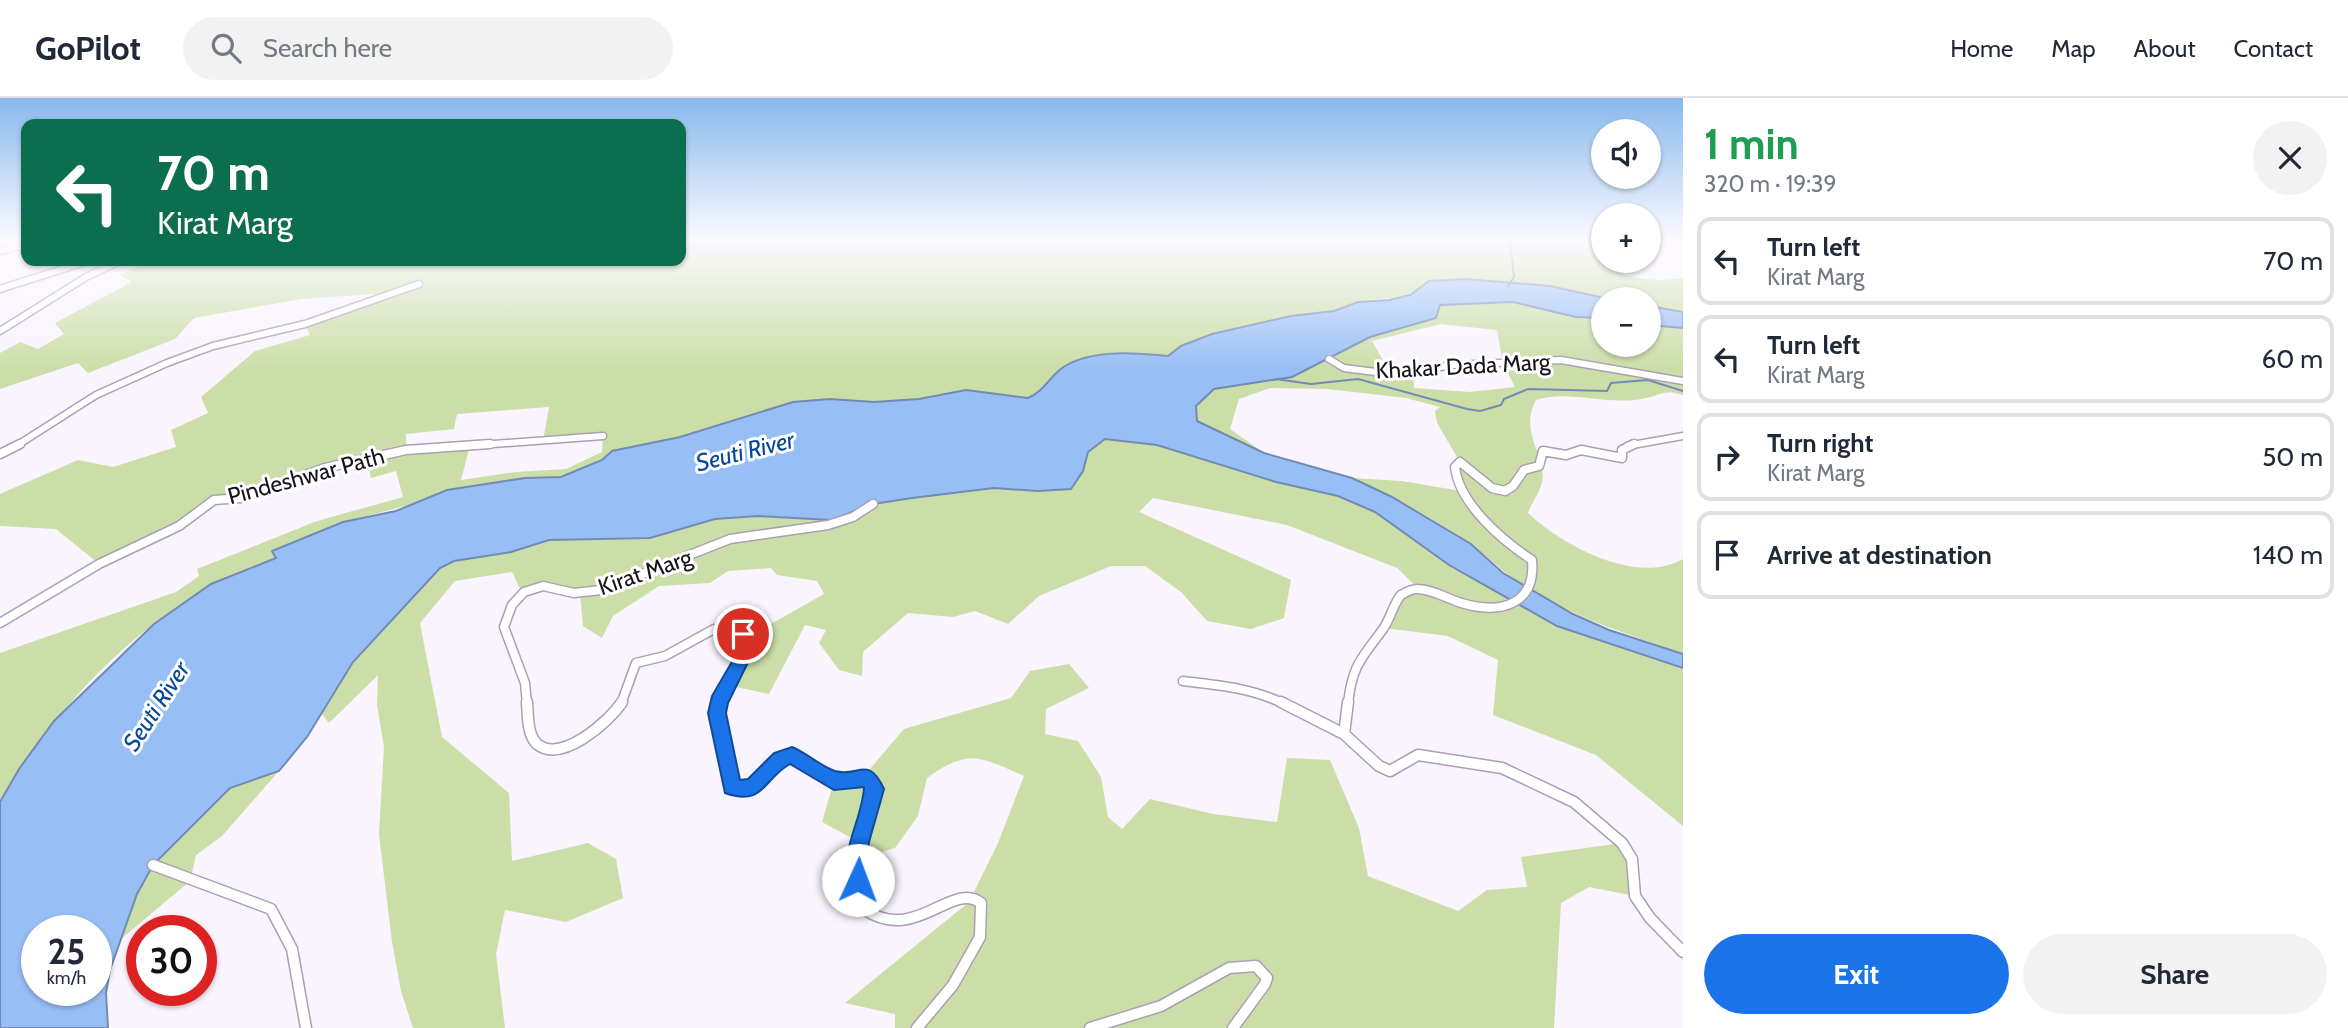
<!DOCTYPE html>
<html lang="en">
<head>
<meta charset="utf-8">
<style>
  :root { --surface:#fff; --page:#f2f2f3; --text:#1f2937; --muted:#747a83; --line:#e0e1e3; --accent:#1a73e8 }
  body { margin:0; font-family:Cabin,sans-serif; background:var(--page); color:var(--text); height:100vh; display:flex; flex-direction:column; font-size:26px; white-space:nowrap }
  * { box-sizing:border-box; margin:0 }
  p { font-size:23px; color:var(--muted) }
  .icon { flex:none; width:38px; height:38px; fill:none; stroke:currentColor; stroke-width:2; stroke-linecap:round; stroke-linejoin:round }
  .map { position:relative; flex:1; overflow:hidden }
  .sheet { display:flex; flex-direction:column; background:var(--surface); width:665px }
  .sheet>* { flex:none }
  .hud { position:absolute; left:21px; top:21px; width:665px; height:147px; border-radius:14px; box-shadow:0 2px 5px #0004; background:#0b6e4f; color:#fff; overflow:hidden }
  .tools { position:absolute; left:1591px; top:21px; display:grid; gap:14px }
  .tools a { display:grid; place-items:center; width:70px; height:70px; border-radius:50%; background:var(--surface); box-shadow:0 2px 5px #0004; font-size:35px }
  .speed { position:absolute; left:21px; top:817px; display:flex; gap:14px; font-size:35px; font-weight:700; text-align:center }
  .speed>* { display:grid; place-content:center; width:91px; height:91px; border-radius:50%; background:var(--surface); box-shadow:0 2px 5px #0004; line-height:1 }
  .speed small { font-size:18px; font-weight:400 }
  .speed .limit { border:10px solid #d22; background:#fff; color:#111 }
  .pin { position:absolute; display:grid; place-items:center; width:60px; height:60px; color:#fff; margin:-30px; border:4px solid #fff; border-radius:50%; box-shadow:0 2px 7px #0007 }
  .me { position:absolute; width:77px; margin:-38px; rotate:2deg; stroke-linejoin:round; filter:drop-shadow(0 0 5px #0008) }
  .turn { display:flex; align-items:center; gap:24px; height:147px; padding:0 21px; font-size:32px }
  .turn .icon { width:91px; height:91px; stroke-width:2.5 }
  .turn b { display:block; font-size:49px; line-height:60px }
  .round { display:grid; place-items:center; flex:none; width:74px; height:74px; border-radius:37px; background:var(--page) }
  .overview { display:flex; align-items:center; justify-content:space-between; height:119px; padding:0 21px }
  h1 { font-size:42px; font-weight:700; line-height:52px; color:#1e9e55 }
  .action { display:flex; gap:14px; margin-top:auto; padding:14px 21px }
  .action a { flex:1; height:80px; border-radius:42px; background:var(--accent); color:#fff; font-size:28px; font-weight:700; line-height:80px; text-align:center }
  .action a+a { background:var(--page); color:var(--text) }
  ul { padding:0; list-style:none }
  li { display:flex; align-items:center; gap:21px; height:88px; margin:0 14px 10px; padding:0 7px; border:4px solid var(--line); border-radius:14px }
  li div { flex:1 }
  li b { display:block; font-size:26px }
  li em { font-style:normal }
  header { display:flex; align-items:center; gap:42px; box-sizing:border-box; height:98px; padding:0 35px; background:var(--surface); border-bottom:2px solid var(--line) }
  header strong { font-size:33px }
  nav { display:flex; gap:38px; margin-inline-start:auto; font-size:24px }
  .search { width:490px; height:63px; background:var(--page); display:flex; align-items:center; gap:18px; box-sizing:border-box; padding:0 24px; border-radius:38px; color:var(--muted); font-size:26px }
  main { display:flex; flex:1; min-height:0 }
  .map>svg:first-child { display:block }
</style>
</head>
<body>
<header>
<strong>GoPilot</strong>
<div class="search"><svg class="icon" aria-label="search" viewBox="0 0 24 24"><circle cx="10" cy="10" r="6"/><path d="M15 15l6 6"/></svg>Search here</div>
<nav><a>Home</a><a>Map</a><a>About</a><a>Contact</a></nav>
</header>
<main>
<div class="map">
<svg width="1683" height="930" viewBox="0 0 1683 930">
  <rect width="100%" height="100%" fill="#f9f4fe"/>
  <path fill="#cbdea7" fill-rule="evenodd" d="M681,142H1582C1603,178 1645,186 1683,180V214L1649,208L1648,201H1609L1550,188L1429,183C1401,205 1390,198 1359,203C1350,205 1342,211 1333,213C1279,225 1214,224 1168,258C1136,255 1094,251 1065,268C1050,277 1045,293 1028,300L966,292L919,301L874,304L830,301L775,309L752,319L680,339L612,353L602,362L561,379L525,380L491,386L343,424L272,453L276,460C157,500 62,598 0,704V555L176,494L199,478L197,471L317,423L403,399L396,373L371,380L367,361L242,400L224,401L99,466L56,431L0,428V396L78,362L113,369L176,349L171,332L208,315L201,299L255,253L310,237L305,226L379,201L373,196L301,201L194,220L175,241L88,275L78,265L0,291V255L20,244L38,251L64,236L55,225L132,184L120,177L149,163L160,167L173,163H681ZM549,309L543,343L603,339L602,354L566,371L516,374L461,382L470,347L406,351V336L454,331L457,316Z
    M1460,204H1513L1576,219L1603,220V247H1648L1649,227L1683,230V297C1663,291 1665,296 1646,300C1610,309 1571,291 1536,302C1518,335 1548,359 1542,384C1540,394 1531,406 1528,415C1562,447 1636,488 1683,461V556C1630,537 1580,521 1531,493C1507,479 1490,459 1468,444C1431,419 1392,399 1352,380L1402,383L1467,394L1456,379L1460,364L1437,325L1435,313L1440,309L1406,300L1327,291L1270,290L1239,301L1230,331L1264,355L1197,323L1196,308L1214,291L1292,279L1370,239L1436,220L1440,207ZM1441,226L1497,232L1503,266L1515,289L1470,294L1414,290L1413,275L1391,276L1372,243Z
    M1105,341L1157,347L1276,384L1338,398L1375,414L1449,467L1557,528L1683,570V728L1596,657L1493,617L1498,562L1448,538L1384,530L1399,498L1418,490L1397,470L1287,427L1153,400L1139,414L1291,482L1284,520L1251,531L1207,523L1181,494L1145,468H1111L1039,498L1008,526L975,513L953,519L908,515L863,554L862,578L839,572L819,545L826,532L805,527L769,596L727,587L748,539L824,496L817,483L777,477L771,470L728,473L710,485L659,488L613,518L602,540L583,528L580,495L541,488L522,495L512,474L455,483L420,525L442,639L509,695L512,763L588,745L616,761L623,800L566,824L505,812L496,856L505,930H413L401,893L392,844L379,736L384,649L377,607L378,577L329,625L321,615L353,564L440,470L454,463L511,454L549,442L650,440L715,421L758,418L830,422L873,406L912,400L994,390L1038,393L1071,391L1083,373L1088,354Z
    M1069,566L1089,590L1046,611L1045,636L1078,643L1101,679L1108,719L1122,731L1150,701L1213,716L1277,724L1287,660L1330,662L1359,730L1368,778L1458,813L1487,792L1527,789L1521,759L1622,745L1632,761L1635,798L1589,789L1561,805L1554,930H895V916L845,905L969,804L998,745L1024,678C981,659 968,650 927,680L918,718L895,750L857,761L859,744L822,724L834,683L864,678L904,631L1011,600L1030,573Z
    M279,673L222,738L196,757L190,783L120,842L137,796L153,767L191,727L230,690Z"/>
  <path fill="#97bef5" stroke="#718bb4" stroke-width="2" fill-rule="evenodd" d="M1466,181L1550,188L1609,201H1603V220L1576,219L1513,204L1440,207L1436,220L1370,239L1292,279L1214,291L1196,308L1197,323L1264,355L1352,380L1392,399L1471,446L1503,475L1573,516L1609,532L1683,556V570L1557,528L1449,467L1375,414L1338,398L1276,384L1157,347L1105,341L1088,354L1083,373L1071,391L1038,393L994,390L912,400L873,406L831,422L758,418L715,421L650,440L549,442L511,454L454,463L440,470L353,564L307,639L279,673L230,690L153,767L137,796L110,872L106,895L108,930H0V704L19,671L54,623L154,526L211,486L276,460L272,453L343,424L396,413L447,392L525,380L561,379L602,362L612,353L680,339L793,304L830,301L874,304L919,301L966,292L1028,300C1045,293 1050,277 1065,268C1094,251 1136,255 1168,258L1181,248L1212,236L1291,218L1334,213L1358,204L1389,202L1410,197L1429,183ZM37,833H96V892H37Z
    M1649,208L1683,214V230L1649,227Z"/>
  <g fill="none" stroke-linecap="round" stroke-linejoin="round">
    <path stroke="#718bb4" stroke-width="2" d="M1508,188L1514,179L1510,142
      M1276,281L1311,286L1358,281L1467,311L1480,313L1501,307L1504,301L1528,291L1607,293L1611,285L1648,282L1683,293"/>
    <g stroke="#ab9fb5" stroke-width="9">
      <path id="street-far2" d="M1358,142H1410
        M0,153L26,147
        M0,191L88,163
        M0,233L86,179L120,163
        M1329,261L1344,270L1391,276L1454,267L1561,262L1683,283
        M16,348L96,297L167,265L213,248L305,226L419,186
        M466,348L603,338
        M1627,348L1683,338"/>
    </g>
    <g stroke="#ab9fb5" stroke-width="11">
      <path id="street-far1" d="M0,356L20,346
        M0,525L99,466L179,428L214,402L242,400L325,370L406,352L490,346
        M1183,583C1217,587 1253,590 1284,606
        M527,606L525,585L504,529L512,507L524,494L543,488L574,495L601,492L730,441L828,427L853,419L873,406
        M621,606L636,565L665,558L714,531L748,539L745,555L720,606
        M1348,606C1352,567 1362,560 1383,531C1391,520 1393,506 1401,497C1406,494 1411,491 1417,491C1433,491 1449,502 1465,506C1502,516 1536,506 1532,462C1503,443 1459,406 1455,369L1460,364L1492,390L1505,393L1513,388L1524,372L1539,368L1543,353L1566,357L1581,352L1622,360V352L1634,346"/>
    </g>
    <g stroke="#ab9fb5" stroke-width="13">
      <path id="street" d="M527,604C528,616 527,637 537,646C561,666 609,624 622,604
        M720,604L717,615L732,688L744,692L779,663L795,659L834,683C850,681 865,675 875,691L857,761L864,811C915,847 952,782 981,805L980,839L953,887L917,930
        M1281,604L1344,636L1379,668L1390,673L1418,657L1502,670L1574,704L1622,745L1632,761L1635,798L1650,820L1683,854
        M1344,636L1348,604
        M153,767L271,811L292,851L306,930
        M1090,930L1161,908L1229,870L1256,868L1267,880L1265,886L1233,930"/>
    </g>
    <use href="#street-far2" stroke="#fff" stroke-width="6"/>
    <use href="#street-far1" stroke="#fff" stroke-width="8"/>
    <use href="#street" stroke="#fff" stroke-width="10"/>
  </g>
  <linearGradient id="sky" x2="0" y2="1"><stop stop-color="#87b8ed"/><stop offset="0.52" stop-color="#fcfaff"/><stop offset="1" stop-color="#fcfaff" stop-opacity="0"/></linearGradient>
  <rect width="1683" height="272" fill="url(#sky)"/>
  <path fill="#1a73e8" stroke="#114b97" stroke-width="2" d="M743,529L749,531L758,544L728,605L726,615L740,682L748,681L774,655L792,649C807,655 820,668 835,673C858,680 868,656 884,691L869,744L865,789L858,792L850,789C837,756 863,721 864,689L834,692L790,666C763,681 764,709 725,695L708,615L712,598L740,550L741,545L735,536Z"/>
  <g text-anchor="middle" dominant-baseline="central" stroke-width="6" stroke-linejoin="round" paint-order="stroke">
    <g font-size="23" fill="#17131b" stroke="#fff">
      <text transform="translate(1463 268) rotate(-3)">Khakar Dada Marg</text>
      <text transform="translate(306 378) rotate(-15)">Pindeshwar Path</text>
      <text transform="translate(645 474) rotate(-19)">Kirat Marg</text>
    </g>
    <g font-size="24" font-style="italic" fill="#064897" stroke="#fff">
      <text transform="translate(745 353) rotate(-14)">Seuti River</text>
      <text transform="translate(156 608) rotate(-57)">Seuti River</text>
    </g>
  </g>
</svg>
<div class="tools">
<a><svg class="icon" aria-label="sound" viewBox="0 0 24 24"><path d="M4 9h4l5-4v14l-5-4H4zM17 9q2 3 0 6"/></svg></a>
<a>+</a>
<a>−</a>
</div>
<div class="speed"><div>25<small>km/h</small></div><div class="limit">30</div></div>
<div class="pin" style="left:743px;top:536px;background:#d93025"><svg class="icon" aria-label="arrive" viewBox="0 0 24 24"><path d="M6 21V4h12l-3 4 3 4H6"/></svg></div>
<svg class="me" style="left:858px;top:782px" viewBox="-20 -20 40 40"><circle r="19" fill="#fff"/><path d="M0-13L10 11 0 6-10 11z" fill="#1a73e8"/></svg>
<div class="hud">
<div class="turn"><svg class="icon" aria-label="left" viewBox="0 0 24 24"><path d="M17 20v-9H6M10 6l-5 5 5 5"/></svg><div><b>70 m</b>Kirat Marg</div></div>
</div>
</div>
<section class="sheet">
<div class="overview"><div><h1>1 min</h1><p>320 m · 19:39</p></div><a class="round"><svg class="icon" aria-label="close" viewBox="0 0 24 24"><path d="M6 6l12 12M18 6L6 18"/></svg></a></div>
<ul>
<li><svg class="icon" aria-label="left" viewBox="0 0 24 24"><path d="M17 20v-9H6M10 6l-5 5 5 5"/></svg><div><b>Turn left</b><p>Kirat Marg</p></div><em>70 m</em></li>
<li><svg class="icon" aria-label="left" viewBox="0 0 24 24"><path d="M17 20v-9H6M10 6l-5 5 5 5"/></svg><div><b>Turn left</b><p>Kirat Marg</p></div><em>60 m</em></li>
<li><svg class="icon" aria-label="right" viewBox="0 0 24 24"><path d="M7 20v-9h11M14 6l5 5-5 5"/></svg><div><b>Turn right</b><p>Kirat Marg</p></div><em>50 m</em></li>
<li><svg class="icon" aria-label="arrive" viewBox="0 0 24 24"><path d="M6 21V4h12l-3 4 3 4H6"/></svg><div><b>Arrive at destination</b></div><em>140 m</em></li>
</ul>
<div class="action"><a>Exit</a><a>Share</a></div>
</section>
</main>
</body>
</html>
